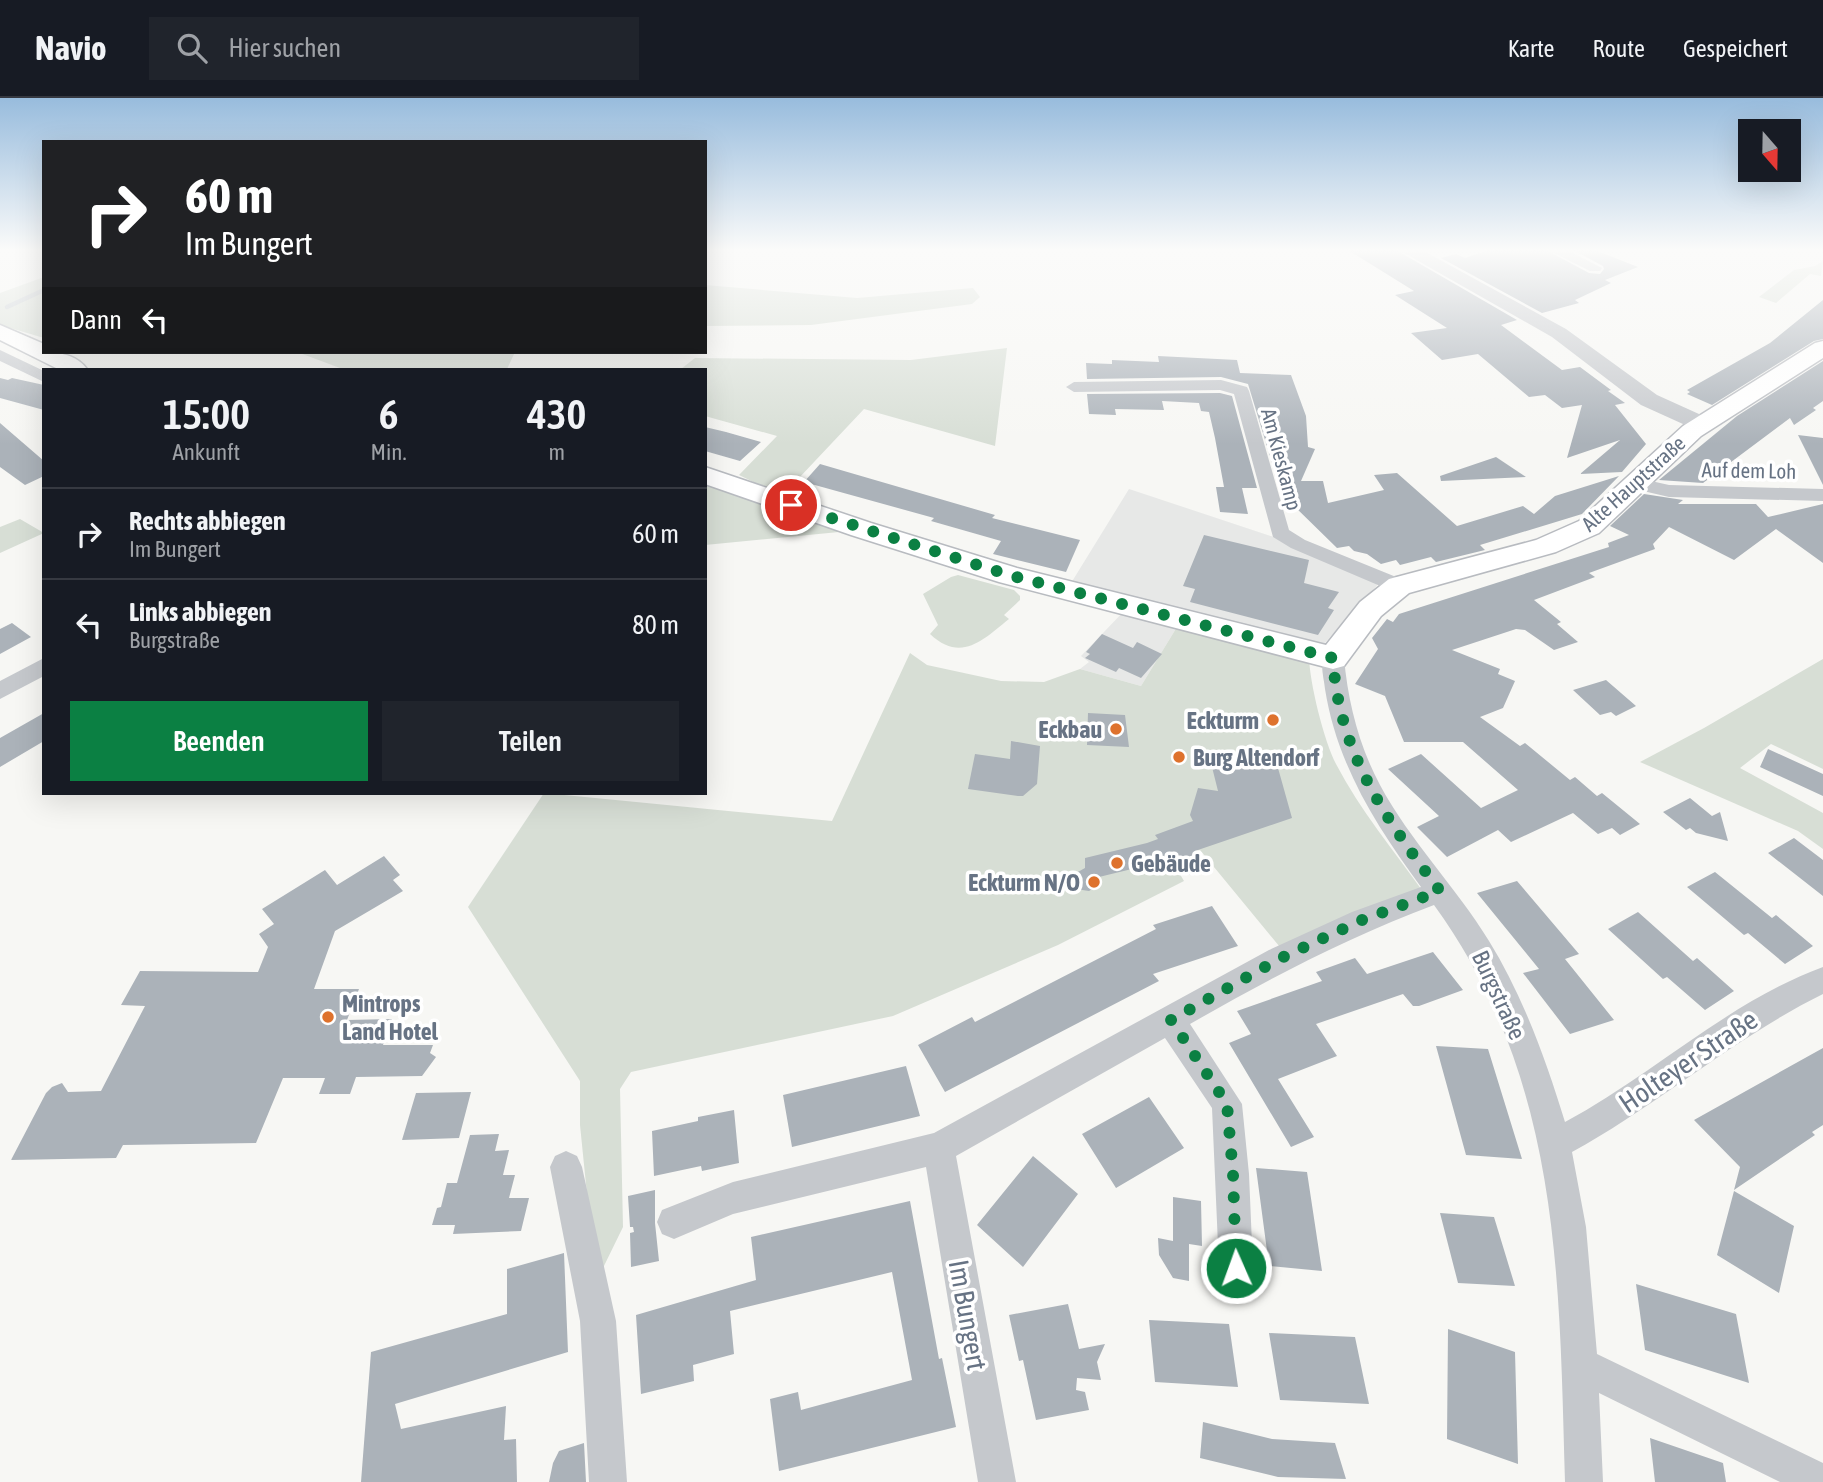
<!DOCTYPE html>
<html lang="de">
<head>
<meta charset="utf-8">
<style>
  :root { --surface:#171b24; --page:#20242c; --text:#f1f3f6; --muted:#9ea1a6; --line:#363941; --accent:#0b8043 }
  body { margin:0; font-family:"Asap Condensed",sans-serif; background:var(--page); color:var(--text); height:100vh; display:flex; flex-direction:column; font-size:26px; white-space:nowrap }
  * { box-sizing:border-box; margin:0 }
  p { font-size:23px; color:var(--muted) }
  .icon { flex:none; width:38px; height:38px; fill:none; stroke:currentColor; stroke-width:2; stroke-linecap:round; stroke-linejoin:round }
  .map { position:relative; flex:1; overflow:hidden }
  .sheet { position:absolute; left:42px; top:270px; width:665px; height:427px; display:flex; flex-direction:column; background:var(--surface); border-radius:0px; box-shadow:0 7px 28px #0002 }
  .sheet>* { flex:none }
  .banner { position:absolute; left:42px; top:42px; width:665px; height:214px; border-radius:0px; box-shadow:0 7px 28px #0002; background:#202124; color:#fff; overflow:hidden }
  .needle { width:46px; rotate:160deg }
  .buttons { position:absolute; left:1738px; top:21px; display:grid; gap:14px }
  .buttons a { display:grid; place-items:center; width:63px; height:63px; border-radius:0px; background:var(--surface); box-shadow:0 7px 28px #0002; font-size:35px }
  .pin { position:absolute; display:grid; place-items:center; width:60px; height:60px; color:#fff; margin:-30px; border:4px solid #fff; border-radius:50%; box-shadow:0 2px 7px #0007 }
  .me { position:absolute; width:77px; margin:-38px; rotate:358deg; stroke-linejoin:round; filter:drop-shadow(0 0 5px #0008) }
  .turn { display:flex; align-items:center; gap:24px; height:147px; padding:0 28px; font-size:32px }
  .turn .icon { width:91px; height:91px; stroke-width:2.5 }
  .turn b { display:block; font-size:49px; line-height:60px }
  .then { display:flex; align-items:center; height:66px; padding:0 28px; background:#0003; gap:14px; font-size:26px }
  .eta { display:flex; justify-content:space-evenly; align-items:center; height:119px; text-align:center }
  .eta b { font-size:42px; font-weight:600; line-height:49px }
  .action { display:flex; gap:14px; margin-top:auto; padding:14px 28px }
  .action a { flex:1; height:80px; border-radius:0px; background:var(--accent); color:#fff; font-size:28px; font-weight:600; line-height:80px; text-align:center }
  .action a+a { background:var(--page); color:var(--text) }
  ul { padding:0; list-style:none }
  li { display:flex; align-items:center; gap:21px; height:91px; padding:0 28px; border-top:2px solid var(--line) }
  li div { flex:1 }
  li b { display:block; font-size:26px }
  li em { font-style:normal }
  header { display:flex; align-items:center; gap:42px; box-sizing:border-box; height:98px; padding:0 35px; background:var(--surface); border-bottom:2px solid var(--line) }
  header strong { font-size:33px }
  nav { display:flex; gap:38px; margin-inline-start:auto; font-size:24px }
  .search { width:490px; height:63px; background:var(--page); display:flex; align-items:center; gap:18px; box-sizing:border-box; padding:0 24px; border-radius:0px; color:var(--muted); font-size:26px }
  .map>svg:first-child { display:block }
</style>
</head>
<body>
<header>
<strong>Navio</strong>
<div class="search"><svg class="icon" aria-label="search" viewBox="0 0 24 24"><circle cx="10" cy="10" r="6"/><path d="M15 15l6 6"/></svg>Hier suchen</div>
<nav><a>Karte</a><a>Route</a><a>Gespeichert</a></nav>
</header>
<div class="map">
<svg width="1823" height="1384" viewBox="0 0 1823 1384">
  <rect width="100%" height="100%" fill="#f7f7f4"/>
  <path fill="#e7e8e7" d="M1129,391L1298,447L1380,484L1323,547L1068,490Z
    M1126,511L1180,524L1141,588L1080,571L1089,564L1081,558Z"/>
  <path fill="#d7ded5" d="M1823,163L1821,178L1810,176L1776,205L1759,199L1794,172L1815,168Z
    M44,179V240L0,227V195Z
    M705,187L857,200L973,190L980,199L972,206L811,227L705,228Z
    M1007,250L995,348L864,311L782,398L739,377L777,338L705,318V271H681L695,260L911,262Z
    M297,254H515L507,271L340,270Z
    M705,385L836,430L839,434L705,447Z
    M20,421L44,435L0,455V429Z
    M958,477L1014,492L1020,498V502L1004,517L1009,521C983,542 961,565 930,536L938,527L923,496L951,479Z
    M1180,524L1309,557C1309,583 1324,643 1336,666C1360,712 1394,753 1424,795L1284,854L1200,752L1171,761L1184,783L1058,847L893,918L631,974L620,991L623,1129L602,1172L591,1136L580,1027V983L468,809L544,695L832,723L910,555L927,567L1001,583L1044,584L1080,571L1141,588Z
    M1823,561V671L1771,646L1740,670L1823,715V751L1798,733L1640,664L1704,630Z"/>
  <g fill="none" stroke-linecap="round" stroke-linejoin="round">
    <path stroke="#c0c7cd" stroke-width="4.5" d="M7,209L44,192"/>
  </g>
  <path fill="#abb2b9" d="M1348,152H1396L1517,222L1501,227L1562,272L1580,269L1611,292L1608,293L1625,305L1615,307L1646,346L1622,374L1580,376L1620,342L1567,360L1582,307L1562,310L1545,297L1529,299L1478,256L1442,262L1411,235L1447,230L1395,197L1414,193Z
    M1489,152H1546L1589,175L1600,176L1604,171L1603,168L1573,152H1595L1638,169L1605,182L1611,185L1575,202L1579,205L1542,215L1441,160L1456,156L1465,160Z
    M1823,202V241L1814,243L1712,307L1687,296L1690,294L1687,292L1770,245Z
    M1158,258L1237,262L1240,275L1291,277L1306,318L1308,349L1315,351L1301,383H1323L1328,405L1384,392L1374,377L1397,375L1457,428L1523,408L1534,416L1555,398L1619,378L1582,416L1480,447L1485,452L1436,464L1431,459L1400,467L1396,462L1381,466L1367,456L1354,453L1349,448L1337,450L1291,405L1287,414L1248,286L1221,279L1087,281L1086,265L1112,266V262L1159,264Z
    M1823,263V303L1813,310L1816,312L1794,327L1790,320L1703,385L1659,382L1737,318Z
    M0,280L8,282L12,280L44,287V312L0,300Z
    M1220,295L1232,298L1257,390H1242L1248,416L1220,414L1216,389H1224L1215,340L1209,314L1201,313L1199,305L1162,303L1164,312L1115,311L1116,317L1089,316L1087,296Z
    M0,325L44,363V378L25,387L0,369Z
    M705,329L726,334L761,344L740,363L705,353Z
    M1798,337L1823,340V387Z
    M1496,359L1526,379L1441,383L1440,378Z
    M820,366L995,417L992,420L1080,442L1066,474L993,456L1001,443L931,423L934,420L804,384Z
    M1644,396L1683,402L1678,406H1756L1768,419L1823,406V465L1776,431L1734,462L1669,429L1653,446L1655,451L1589,475L1595,479L1534,502L1561,524L1557,526L1578,544L1554,552L1525,532L1516,531L1452,552L1500,571L1498,576L1515,583L1503,610L1480,619L1520,648L1525,645L1570,682L1575,679L1597,698L1602,695L1640,726L1620,737L1612,730L1598,736L1573,715L1511,744L1498,732L1447,759L1417,729L1439,718L1388,671L1421,656L1481,710L1518,692L1463,644H1404L1385,598L1355,586L1378,551L1372,540L1387,521L1393,524L1399,516L1609,449L1608,445L1629,437L1610,428Z
    M1204,437L1309,462L1304,485L1339,494L1328,510L1334,512L1318,537L1190,504L1195,491L1183,488Z
    M12,525L31,539L0,556V531Z
    M1102,536L1133,550L1137,544L1162,556L1141,580L1119,570L1116,574L1085,560L1090,556L1086,554Z
    M1606,582L1636,608L1616,618L1611,614L1600,617L1573,592Z
    M44,615V643L0,669V640Z
    M1088,615L1125,617L1129,649L1087,647Z
    M1011,643L1040,648L1037,686L1023,698H1018L968,691L975,656L1010,661Z
    M1768,651L1823,676V698L1760,669Z
    M1212,669L1278,670L1292,720L1195,753L1206,772L1188,777L1177,760L1099,779L1094,790L1089,793L1076,791L1067,780L1085,770V760L1147,745L1158,741L1155,737L1193,723L1190,717L1198,690L1218,693Z
    M1690,700L1712,718L1720,714L1728,743L1696,735L1690,730L1686,732L1663,714Z
    M1794,740L1823,762V798L1768,755Z
    M384,758L400,777L393,782L403,793L335,833L314,891H359L347,922L392,921L383,947H433L430,955L436,959L422,978L356,979L350,996H319L325,980H283L256,1045L123,1047L116,1060L11,1062L46,995L52,989L62,985L68,994L101,993L145,908L121,907L140,873L258,874L268,849L259,836L274,826L262,811L325,772L337,787Z
    M1715,774L1772,820L1776,817L1813,848L1785,866L1748,835L1744,837L1687,789Z
    M1517,783L1579,856L1565,861L1614,922L1570,936L1523,875L1539,871L1477,795Z
    M1212,808L1238,848L1153,876L1159,883L945,994L918,947L972,919L975,924L1156,831L1153,827Z
    M1638,814L1693,863L1697,860L1734,893L1705,912L1667,879L1663,881L1608,831Z
    M1433,854L1463,892L1419,908H1413L1403,896L1316,926L1337,958L1278,981L1314,1039L1291,1049L1229,945L1251,936L1237,913L1322,883L1316,874L1355,860L1367,876Z
    M1436,948L1488,951L1522,1061L1466,1057Z
    M1823,950V1027L1812,1034L1815,1037L1734,1092L1740,1069L1694,1022Z
    M906,968L920,1018L792,1049L783,997Z
    M471,994L459,1040L402,1042L416,995Z
    M1149,999L1184,1050L1116,1090L1082,1036Z
    M734,1012L739,1065L702,1073L701,1068L654,1078L652,1033L698,1023V1019Z
    M499,1036L495,1053L509,1052L503,1077H515L509,1100H529L521,1133L453,1136L455,1127H432L437,1110L441,1109L447,1085H457L470,1037Z
    M1033,1058L1078,1096L1023,1169L977,1127Z
    M1256,1070L1307,1074L1322,1173L1269,1168Z
    M655,1092V1125L659,1163L631,1169L630,1135L634,1134L633,1129H630L628,1098Z
    M1734,1093L1794,1128L1779,1195L1717,1157Z
    M1173,1099L1201,1103L1202,1148L1189,1146V1183L1173,1180L1159,1157L1158,1140L1173,1143Z
    M910,1103L939,1261L942,1260L956,1329L779,1373L770,1301L798,1294L801,1312L912,1282L892,1174L730,1213L734,1256L693,1267L694,1283L641,1296L636,1217L756,1182L751,1139Z
    M1440,1115L1494,1119L1515,1188L1458,1185Z
    M564,1155L568,1254L395,1306L401,1331L506,1308L504,1342L516,1341L517,1384H361L371,1254L507,1216V1171Z
    M1636,1186L1736,1216L1749,1285L1645,1252Z
    M1068,1206L1079,1251L1105,1246L1097,1264L1101,1282L1077,1280L1076,1292L1085,1294L1089,1312L1036,1322L1023,1262L1019,1263L1009,1217Z
    M1149,1222L1229,1226L1238,1289L1155,1284Z
    M1448,1231L1515,1254L1518,1366L1447,1341Z
    M1269,1235L1355,1239L1369,1306L1280,1302Z
    M1203,1324L1272,1341L1335,1345L1346,1381L1278,1379L1200,1360Z
    M1650,1340L1723,1365L1726,1384H1655Z
    M584,1345L586,1384H549L553,1365L559,1353Z"/>
  <g fill="none" stroke-linecap="round" stroke-linejoin="round">
    <g stroke="#b8bbc0" stroke-width="3">
      <path id="secondary" d="M0,227L44,246V254C59,254 77,257 87,271H58L0,242Z
        M1823,243V260L1701,338L1599,435L1556,454L1409,495L1381,518L1344,568L1333,571L999,484L851,437L705,386V369L871,425L1017,470L1326,547L1360,504L1389,481L1536,442L1579,423L1683,328L1815,245Z"/>
    </g>
    <path fill="#c5c8cc" fill-rule="evenodd" d="M1548,152H1567L1602,170L1600,173H1590Z
      M0,252L44,273V284L0,263Z
      M1221,282L1247,289L1249,293L1289,432L1305,442L1406,483L1409,488L1406,493H1392L1291,450L1273,439L1234,296L1220,292L1074,294L1066,289L1074,284Z
      M1633,379L1669,387L1823,391V403L1669,399L1626,389L1624,385L1626,381Z
      M1333,552L1341,555L1344,560C1348,604 1359,648 1380,687C1410,743 1456,789 1489,843C1523,898 1546,962 1565,1024C1653,977 1728,904 1823,869V896C1734,940 1659,1006 1572,1054L1586,1129L1597,1256L1823,1365V1384H1780L1599,1295L1603,1384H1565C1559,1178 1561,982 1434,807C1348,839 1269,881 1190,926L1242,1006L1249,1076L1253,1170L1248,1182L1236,1187L1224,1182L1219,1170L1212,1010L1165,940L956,1058L1016,1384H978L926,1069L733,1116L674,1141L662,1136L657,1124L662,1112L733,1084L934,1035L1269,852L1352,814L1421,789C1377,729 1337,667 1325,591C1324,580 1319,565 1325,555Z
      M44,560V578L0,601V583Z
      M566,1053L577,1058L582,1069L616,1223L627,1384H589L580,1223L550,1069L555,1058Z"/>
    <path fill="#c5c8cc" fill-rule="evenodd" d="M1399,152H1422L1566,231L1657,297L1710,321L1713,326L1710,331H1694L1641,307L1552,239Z"/>
    <use href="#secondary" fill="#fff" fill-rule="evenodd"/>
  </g>
  <linearGradient id="sky" x2="0" y2="1"><stop stop-color="#98bcdd"/><stop offset="0.44" stop-color="#fbfbfa"/><stop offset="1" stop-color="#fbfbfa" stop-opacity="0"/></linearGradient>
  <rect width="1823" height="346" fill="url(#sky)"/>
  <g fill="none" stroke-linecap="round" stroke-linejoin="round">
    <path stroke="#0b8043" stroke-width="12" stroke-dasharray="0 21.6" d="M791,407L1009,477L1333,560C1338,654 1386,721 1440,793L1362,822L1279,861L1171,922L1227,1006L1233,1076L1236,1170"/>
  </g>
  <g fill="#de722d" stroke="#fff" stroke-width="2.5">
    <circle cx="1273" cy="622" r="7"/>
    <circle cx="1116" cy="631" r="7"/>
    <circle cx="1179" cy="659" r="7"/>
    <circle cx="1117" cy="765" r="7"/>
    <circle cx="1094" cy="784" r="7"/>
    <circle cx="328" cy="919" r="7"/>
  </g>
  <g text-anchor="middle" dominant-baseline="central" stroke-width="7" stroke-linejoin="round" paint-order="stroke">
    <g font-size="21" fill="#677384" stroke="#fff">
      <text transform="translate(1282 361) rotate(75)">Am Kieskamp</text>
      <text transform="translate(1749 372) rotate(1)">Auf dem Loh</text>
      <text transform="translate(1633 385) rotate(-42)">Alte Hauptstraße</text>
    </g>
    <g font-size="24" font-weight="bold" fill="#677384" stroke="#fff" text-anchor="end">
      <text x="1259" y="622">Eckturm</text>
      <text x="1102" y="631">Eckbau</text>
      <text x="1193" y="659" text-anchor="start">Burg Altendorf</text>
      <text x="1131" y="765" text-anchor="start">Gebäude</text>
      <text x="1080" y="784">Eckturm N/O</text>
      <text x="342" y="905" text-anchor="start">Mintrops<tspan x="342" dy="28">Land Hotel</tspan></text>
    </g>
    <g font-size="24" fill="#677384" stroke="#fff">
      <text transform="translate(1499 897) rotate(65)">Burgstraße</text>
    </g>
    <g font-size="28" fill="#677384" stroke="#fff">
      <text transform="translate(1688 963) rotate(-34)">Holteyer Straße</text>
      <text transform="translate(968 1217) rotate(80)">Im Bungert</text>
    </g>
  </g>
</svg>
<div class="buttons">
<a><svg class="needle" viewBox="-14 -14 28 28"><path d="M0-13l5 13h-10z" fill="#e53935"/><path d="M0 13l5-13h-10z" fill="#9ea1a6"/></svg></a>
</div>
<div class="pin" style="left:791px;top:407px;background:#d93025"><svg class="icon" aria-label="arrive" viewBox="0 0 24 24"><path d="M6 21V4h12l-3 4 3 4H6"/></svg></div>
<svg class="me" style="left:1236px;top:1170px" viewBox="-20 -20 40 40"><circle r="17" fill="#0b8043" stroke="#fff" stroke-width="3"/><path d="M0-11L8 9 0 5-8 9z" fill="#fff"/></svg>
<div class="banner">
<div class="turn"><svg class="icon" aria-label="right" viewBox="0 0 24 24"><path d="M7 20v-9h11M14 6l5 5-5 5"/></svg><div><b>60 m</b>Im Bungert</div></div>
<div class="then">Dann<svg class="icon" aria-label="left" viewBox="0 0 24 24"><path d="M17 20v-9H6M10 6l-5 5 5 5"/></svg></div>
</div>
<section class="sheet">
<div class="eta">
<div><b>15:00</b><p>Ankunft</p></div>
<div><b>6</b><p>Min.</p></div>
<div><b>430</b><p>m</p></div>
</div>
<ul>
<li><svg class="icon" aria-label="right" viewBox="0 0 24 24"><path d="M7 20v-9h11M14 6l5 5-5 5"/></svg><div><b>Rechts abbiegen</b><p>Im Bungert</p></div><em>60 m</em></li>
<li><svg class="icon" aria-label="left" viewBox="0 0 24 24"><path d="M17 20v-9H6M10 6l-5 5 5 5"/></svg><div><b>Links abbiegen</b><p>Burgstraße</p></div><em>80 m</em></li>
</ul>
<div class="action"><a>Beenden</a><a>Teilen</a></div>
</section>
</div>
</body>
</html>
